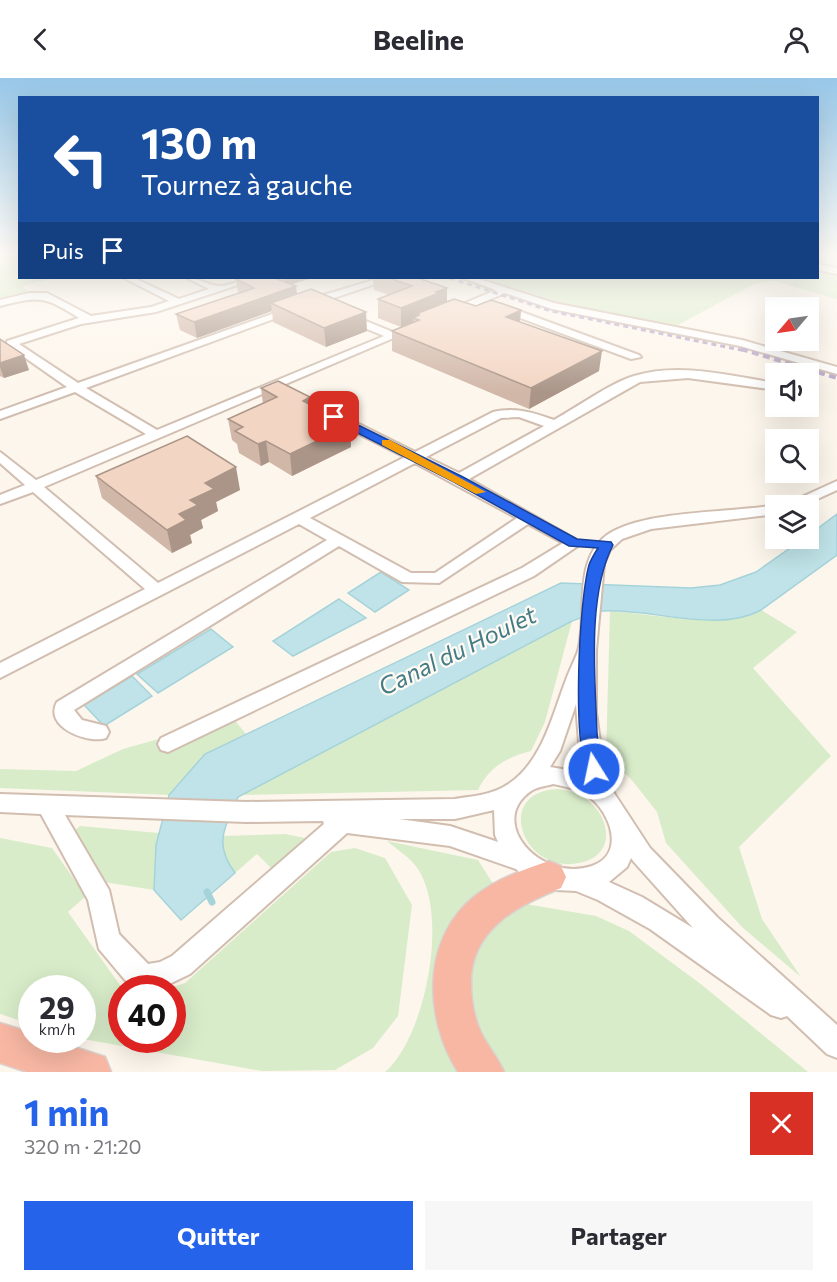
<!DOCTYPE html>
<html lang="fr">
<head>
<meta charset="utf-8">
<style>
  :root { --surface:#fff; --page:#f7f7f7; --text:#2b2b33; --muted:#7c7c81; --accent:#2563eb }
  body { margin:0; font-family:Commissioner,sans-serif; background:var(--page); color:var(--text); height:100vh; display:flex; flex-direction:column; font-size:22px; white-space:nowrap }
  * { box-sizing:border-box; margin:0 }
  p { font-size:20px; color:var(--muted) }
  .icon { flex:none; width:33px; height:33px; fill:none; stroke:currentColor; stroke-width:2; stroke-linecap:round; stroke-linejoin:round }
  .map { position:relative; height:994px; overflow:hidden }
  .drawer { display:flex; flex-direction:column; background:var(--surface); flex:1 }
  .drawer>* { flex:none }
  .hud { position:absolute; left:18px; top:18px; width:801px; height:183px; border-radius:0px; box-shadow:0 6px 24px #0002; background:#1a4fa0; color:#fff; overflow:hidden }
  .needle { width:39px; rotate:241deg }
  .buttons { position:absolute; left:765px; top:219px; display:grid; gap:12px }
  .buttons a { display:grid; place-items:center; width:54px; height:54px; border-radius:0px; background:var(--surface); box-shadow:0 6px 24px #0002; font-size:30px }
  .speed { position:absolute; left:18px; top:897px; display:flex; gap:12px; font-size:30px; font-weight:700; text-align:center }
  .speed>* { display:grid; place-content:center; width:78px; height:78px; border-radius:50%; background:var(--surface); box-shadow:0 6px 24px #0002; line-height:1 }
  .speed small { font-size:15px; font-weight:400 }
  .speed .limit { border:9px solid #d22; background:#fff; color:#111 }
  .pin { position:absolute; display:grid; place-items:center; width:51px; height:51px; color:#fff; margin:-26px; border-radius:12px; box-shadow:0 3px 9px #0006 }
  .me { position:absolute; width:66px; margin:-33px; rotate:350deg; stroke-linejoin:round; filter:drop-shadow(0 0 4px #0008) }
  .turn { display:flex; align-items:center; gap:21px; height:126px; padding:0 24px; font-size:27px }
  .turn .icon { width:78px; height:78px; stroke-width:2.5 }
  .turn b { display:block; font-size:42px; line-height:51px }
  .then { display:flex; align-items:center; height:57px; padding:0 24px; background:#0003; gap:12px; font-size:22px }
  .round { display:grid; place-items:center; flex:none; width:63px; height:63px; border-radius:0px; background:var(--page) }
  .summary { display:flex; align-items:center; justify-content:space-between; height:102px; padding:0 24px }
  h1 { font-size:36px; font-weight:700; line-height:45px; color:var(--accent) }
  .primary-button { display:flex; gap:12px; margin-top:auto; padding:12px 24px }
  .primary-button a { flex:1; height:69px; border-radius:0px; background:var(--accent); color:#fff; font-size:24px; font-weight:700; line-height:69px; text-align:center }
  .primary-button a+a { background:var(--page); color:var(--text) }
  header { display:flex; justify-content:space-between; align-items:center; height:78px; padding:0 24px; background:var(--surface); font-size:27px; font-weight:700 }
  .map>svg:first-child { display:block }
</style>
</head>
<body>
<header><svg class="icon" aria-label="back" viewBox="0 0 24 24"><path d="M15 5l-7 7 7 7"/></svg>Beeline<svg class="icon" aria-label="person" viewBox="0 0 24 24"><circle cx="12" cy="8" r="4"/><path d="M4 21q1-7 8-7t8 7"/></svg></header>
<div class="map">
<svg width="837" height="994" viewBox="0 0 837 994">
  <rect width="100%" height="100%" fill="#fdf6ec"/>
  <path fill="#d8ecc9" d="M0,176H19L20,200H53L22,208L27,213L0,220Z
    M818,190L837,195V221L774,203L754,206L678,247L572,228L480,200H818Z
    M761,532L797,554L753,590L831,678L739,769L762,841L801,899L742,849L666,765L657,734L631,701L606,679L610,533C651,536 725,551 761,532Z
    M572,543L545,644L531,673C507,679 489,689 478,712L242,717Z
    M233,640L246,656L205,676L169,717L0,710V691L76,693L123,671Z
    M557,711C607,713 630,781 572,786C520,790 496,714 557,711Z
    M80,748L159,755L154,812L104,804L72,755Z
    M285,756L305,760L274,793L257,776L235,795L224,780L222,758Z
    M0,760L52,770L86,818L68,834L122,910V962H172V910H170L185,905L331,774L355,770L385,780L412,827L398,938L373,970L335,992L262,993L83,961L82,910H32L31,946L0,936Z
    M387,763L478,782L497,812L471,828L462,994H385C426,959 451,832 415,787C408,778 396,771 387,763Z
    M520,825L596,838L629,853L702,907L808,994H505L485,976L467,939L471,875L491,842Z"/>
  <path fill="#bfe3e8" stroke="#a5d3da" stroke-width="1.5" d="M837,436V477L761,532C718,556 651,530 603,533C593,533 582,540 572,543L238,719C225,750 213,765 235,795L181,842L154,812L156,767L169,717L205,676L561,505L691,510L720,507L756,494L803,461L808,460L809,457Z
    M381,494L409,512L375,534L348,515Z
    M339,521L366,540L293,578L273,563Z
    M211,551L233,569L158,615L137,596Z
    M132,598L152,618L104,648L84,627Z"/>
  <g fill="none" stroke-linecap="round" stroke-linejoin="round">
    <path stroke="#a5d3da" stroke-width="7" d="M207,814L212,824"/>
    <g stroke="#d1beb0" stroke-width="4">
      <path id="minor" d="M818,186L837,190V196L818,192Z
        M124,200H134L179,221L209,211L187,200C198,200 210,208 220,208C234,207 245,199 259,200L156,234L81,246L19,266L78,305L289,230L298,232L86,310L157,352L384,258L343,241V237H351L393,254L412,247L417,250L44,409L158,505L405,379L313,333V327H321L415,374L493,334C515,329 532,334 554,342C576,330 610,305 634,298C680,284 730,298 776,305V312L688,300L640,304L469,401L582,465L534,498L168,674L161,672L158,666L161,660L522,490L563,465L528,446L439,505L402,504L339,468L74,632L82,642L106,648L109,654L106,660C88,666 43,649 57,624L327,462L299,446L0,600V585L145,511L33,414L0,426V417L25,407L0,385V374L36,402L146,356L75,314L0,341V333L67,309L7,267V263L79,240C44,218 40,218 0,228V222L29,215H47L91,238L151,229L169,223ZM519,339L544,348L459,395L426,379L501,340ZM415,385L517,440L435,495H411L310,440Z
        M380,200H393L316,226L304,223Z
        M463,200H476L554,225L742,262L837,289V296L740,268L552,231L505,215L454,237H446V233L496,212Z
        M500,226L639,277L641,279L631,281L496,231L495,229Z
        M837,403V412L802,428H782Z
        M776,427L780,428H776V436L651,451L622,461L610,472L604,486L596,572V634L600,664L614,715L650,770L718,840L837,947V980L827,976L787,938L781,940L771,937L650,851L598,822L576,813L556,812L526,800L516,791L450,768L347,755L190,896L161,910H139L125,902L99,871L88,822L41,736L0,734V716L246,724L455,721C472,718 492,717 507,707C542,685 552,638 566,602C569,593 575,582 578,573C588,538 572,483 607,457C643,432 731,435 776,427ZM576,626L579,664L586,695L550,689L560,673ZM553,706C567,709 580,711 591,720C611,737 625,776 592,788C541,805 486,744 531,713C537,709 546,708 553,706ZM494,732L495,757L498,764L450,748L399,741H455ZM65,737L246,744L323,743L324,746L172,878L160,884L148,886L119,856L109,812ZM631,780L634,784L693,850L642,819L609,804L627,789Z"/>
    </g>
    <g stroke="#dad1cd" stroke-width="3">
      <path id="highway" d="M549,783L561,788L566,799L561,810C518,827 471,851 471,904C471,919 473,935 479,950C485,965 497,978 504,994H458C424,940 421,861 475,818C496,801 523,792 549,783Z
        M0,945L32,955V962H53L105,979L111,994H27L0,985Z"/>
    </g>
    <use href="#minor" fill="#fff" fill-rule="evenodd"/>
    <use href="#highway" fill="#f7b7a3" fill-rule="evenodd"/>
    <path stroke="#b9a8c9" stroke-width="3" stroke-dasharray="5 4" stroke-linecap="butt" d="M450,200L551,233L746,273"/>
    <path stroke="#b9a8c9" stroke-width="4" stroke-dasharray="7 4.5" stroke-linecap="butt" d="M741,271L837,300"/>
  </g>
  <path fill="#d1b7a8" d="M240,200H312L291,206L297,216L367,253L326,269L273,244L272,233L197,260L180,252L176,236L238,215L236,201Z
    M373,200H418L447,210V223L476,228L521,232L520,244L599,293L529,331L392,273V253L413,244L401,249L378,240V221L389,217L374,212Z
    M0,261L29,292L4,300L0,298Z
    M261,310L311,327L350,347L351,369L292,398L269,384L261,388L239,375L237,366L232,362L228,341L263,326Z
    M96,398L240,412L216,424L218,433L201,442L203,450L190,457L192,465L172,475L102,420Z"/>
  <path fill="#aa9588" d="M285,200H312L286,208Z
    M296,208L298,224L271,225L272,233L197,260L194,244Z
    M447,210V228L419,237L416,236V241L413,240V244L401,249V230Z
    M521,232L519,251L506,239Z
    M366,234L367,253L326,269L324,250Z
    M602,273L599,293L529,331L531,310Z
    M24,277L29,292L4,300L0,289V285Z
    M310,319L312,340L303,323Z
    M350,347L351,369L292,398L290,376Z
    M266,363L269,384L261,388L258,366Z
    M236,389L240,412L216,424L218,433L201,442L203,450L190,457L192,465L172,475L167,452L205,405Z"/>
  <path fill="#f3d5c3" stroke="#aa9588" stroke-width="1.5" d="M240,200H274L296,208L194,244L176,236L254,210L236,201Z
    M389,200H418L447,210L436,214L439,215L401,230L378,221L412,208Z
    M311,211L366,234L324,250L271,225Z
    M454,221L476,228L491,222L521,232L506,239L602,273L531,310L392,253L419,242L413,240L419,237L416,236Z
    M0,261L24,277L0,285Z
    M278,303L310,319L303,323L350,347L290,376L266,363L258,366L235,353L243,349L228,341L277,319L261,310Z
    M187,358L236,389L205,405L214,411L190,422L198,427L179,436L186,442L167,452L96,398Z"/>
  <linearGradient id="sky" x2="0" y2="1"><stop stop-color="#97c7e8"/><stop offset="0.56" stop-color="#fefbf6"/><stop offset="1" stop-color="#fefbf6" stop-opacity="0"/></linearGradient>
  <rect width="837" height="315" fill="url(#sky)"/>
  <path fill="#2563eb" stroke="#184099" stroke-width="1.5" d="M334,335L463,399L577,461L611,464L613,467C587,518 595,598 597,655C598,667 605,686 600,696L594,698L588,696C572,664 579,523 589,487C591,481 595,475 598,470L569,468L454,404L330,341L328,339Z"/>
  <path fill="#f59e0b" d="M382,362H390L486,414L476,416L382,367Z"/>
  <g text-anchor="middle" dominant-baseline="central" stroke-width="4.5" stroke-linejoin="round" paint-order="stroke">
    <g font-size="24" font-style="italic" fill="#437c86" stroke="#fffaf3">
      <text transform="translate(457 572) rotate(-26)">Canal du Houlet</text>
    </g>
  </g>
</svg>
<div class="buttons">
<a><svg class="needle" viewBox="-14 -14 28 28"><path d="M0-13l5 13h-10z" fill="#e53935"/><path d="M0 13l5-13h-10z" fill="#7c7c81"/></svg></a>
<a><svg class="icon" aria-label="sound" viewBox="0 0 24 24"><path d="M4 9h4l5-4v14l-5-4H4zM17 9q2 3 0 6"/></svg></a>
<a><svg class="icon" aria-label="search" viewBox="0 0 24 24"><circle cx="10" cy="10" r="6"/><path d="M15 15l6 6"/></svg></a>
<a><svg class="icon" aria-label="layers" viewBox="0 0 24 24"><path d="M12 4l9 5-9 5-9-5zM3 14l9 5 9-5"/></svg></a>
</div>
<div class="speed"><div>29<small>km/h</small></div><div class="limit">40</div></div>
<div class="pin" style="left:334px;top:339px;background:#d93025"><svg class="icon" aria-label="arrive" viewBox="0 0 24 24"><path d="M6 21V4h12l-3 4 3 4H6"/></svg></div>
<svg class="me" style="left:594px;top:691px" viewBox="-20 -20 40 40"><circle r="17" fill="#2563eb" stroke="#fff" stroke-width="3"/><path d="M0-11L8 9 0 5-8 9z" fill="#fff"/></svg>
<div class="hud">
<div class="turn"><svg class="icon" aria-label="left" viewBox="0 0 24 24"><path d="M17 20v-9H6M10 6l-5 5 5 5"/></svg><div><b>130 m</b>Tournez à gauche</div></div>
<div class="then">Puis<svg class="icon" aria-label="arrive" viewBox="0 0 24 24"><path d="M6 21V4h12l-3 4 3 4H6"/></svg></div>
</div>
</div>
<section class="drawer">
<div class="summary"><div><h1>1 min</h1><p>320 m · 21:20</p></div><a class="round" style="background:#d93025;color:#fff"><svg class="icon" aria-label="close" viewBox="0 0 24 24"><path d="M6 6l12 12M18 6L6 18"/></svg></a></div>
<div class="primary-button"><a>Quitter</a><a>Partager</a></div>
</section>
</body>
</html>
